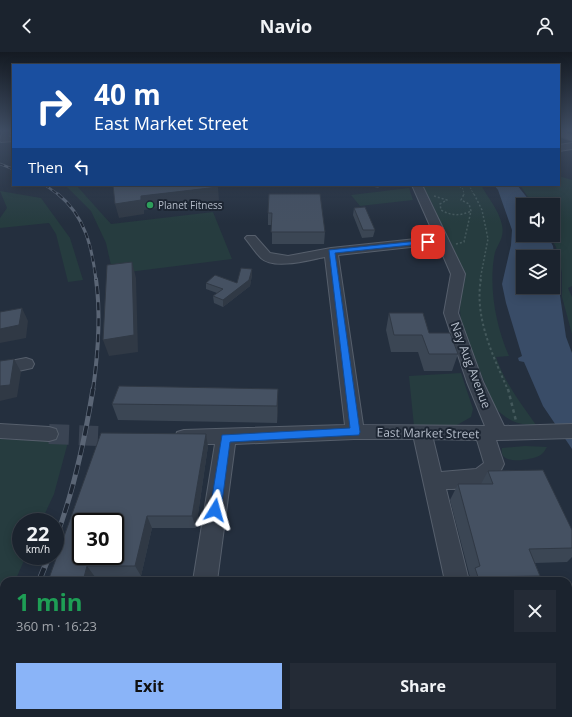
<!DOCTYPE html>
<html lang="en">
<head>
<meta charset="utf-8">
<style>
  :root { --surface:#1b232e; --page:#242b36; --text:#f1f3f6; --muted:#a0a4aa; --line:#39404a; --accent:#8ab4f8 }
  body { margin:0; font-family:"Open Sans",sans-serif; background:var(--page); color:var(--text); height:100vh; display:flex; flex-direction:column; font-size:15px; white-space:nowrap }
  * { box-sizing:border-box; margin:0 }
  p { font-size:13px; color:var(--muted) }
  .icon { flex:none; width:22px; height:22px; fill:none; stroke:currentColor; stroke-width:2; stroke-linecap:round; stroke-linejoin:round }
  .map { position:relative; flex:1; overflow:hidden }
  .details { position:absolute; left:0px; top:525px; width:572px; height:140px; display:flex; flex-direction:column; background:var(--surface); border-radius:12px 12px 0 0; box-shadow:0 2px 10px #0003,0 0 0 1px var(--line) }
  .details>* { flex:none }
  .guide { position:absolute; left:12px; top:12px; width:548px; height:122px; border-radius:0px; box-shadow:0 2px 10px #0003,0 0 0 1px var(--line); background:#1a4fa0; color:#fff; overflow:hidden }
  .tools { position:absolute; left:516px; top:146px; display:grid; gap:8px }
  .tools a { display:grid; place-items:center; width:44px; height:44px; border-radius:0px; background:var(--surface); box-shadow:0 2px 10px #0003,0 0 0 1px var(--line); font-size:20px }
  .speed { position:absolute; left:12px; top:461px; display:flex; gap:8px; font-size:20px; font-weight:700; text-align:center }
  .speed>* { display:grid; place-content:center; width:52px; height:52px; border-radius:50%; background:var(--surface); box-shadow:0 2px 10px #0003,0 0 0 1px var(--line); line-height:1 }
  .speed small { font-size:10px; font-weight:400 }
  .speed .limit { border:2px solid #111; border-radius:6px; background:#fff; color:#111 }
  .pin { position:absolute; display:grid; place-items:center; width:34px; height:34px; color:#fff; margin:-17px; border-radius:8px; box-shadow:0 2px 6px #0006 }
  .me { position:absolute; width:44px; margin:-22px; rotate:8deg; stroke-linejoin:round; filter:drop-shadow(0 0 3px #0008) }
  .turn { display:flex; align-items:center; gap:14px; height:84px; padding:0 16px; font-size:18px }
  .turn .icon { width:52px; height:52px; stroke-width:2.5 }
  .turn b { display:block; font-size:28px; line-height:34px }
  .then { display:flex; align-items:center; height:38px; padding:0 16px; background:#0003; gap:8px; font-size:15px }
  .round { display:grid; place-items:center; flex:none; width:42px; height:42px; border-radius:0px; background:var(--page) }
  .head { display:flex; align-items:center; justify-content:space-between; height:68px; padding:0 16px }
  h1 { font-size:24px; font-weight:700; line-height:30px; color:#1e9e55 }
  .action { display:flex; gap:8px; margin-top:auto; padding:8px 16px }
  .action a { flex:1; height:46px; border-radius:0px; background:var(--accent); color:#111; font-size:16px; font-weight:700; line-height:46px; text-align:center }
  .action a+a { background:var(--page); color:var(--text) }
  header { display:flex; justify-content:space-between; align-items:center; height:52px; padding:0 16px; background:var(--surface); font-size:18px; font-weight:700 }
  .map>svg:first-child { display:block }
</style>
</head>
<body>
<header><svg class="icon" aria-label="back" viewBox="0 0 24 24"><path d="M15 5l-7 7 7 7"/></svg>Navio<svg class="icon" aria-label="person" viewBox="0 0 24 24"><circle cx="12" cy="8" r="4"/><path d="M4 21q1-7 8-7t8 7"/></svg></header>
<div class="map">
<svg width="572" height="665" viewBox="0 0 572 665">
  <rect width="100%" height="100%" fill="#242f3e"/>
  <path fill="#263c3f" d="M559,124L572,128V234L568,236L572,245V282L562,245V221L556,195L549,183H553V153H533L520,133H559Z
    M65,133H76L111,172L213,160L232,207L113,222L106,191L91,159Z
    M421,133H481C488,146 499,158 502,173C505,188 496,192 494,205C489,238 496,274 509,304L496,305C505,331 520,350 536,373C517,373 509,369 495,356L461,272L460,258L462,215L432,152Z
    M409,136L413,148L360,154L351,143Z
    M0,139L41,146L70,186L83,228L68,230L56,182L49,171L0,176V166L7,156Z
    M461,321L473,357L471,365L457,373L414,374L409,324Z
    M0,387L68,390L54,442L41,470H21V504H26L15,529H4V555L0,565Z
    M525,394L547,395C545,398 543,402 539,404C530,408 498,414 502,396Z
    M9,661H94L92,665H8Z"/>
  <path fill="#394c67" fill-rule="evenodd" d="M494,133H517L533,153H523V183H547L553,194L566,285L572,301V397L543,354L524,310L519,309L518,306L522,304L506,251L502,232L511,193L512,178L498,138ZM523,205H553V235H523Z"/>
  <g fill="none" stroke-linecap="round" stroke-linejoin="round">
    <path stroke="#3a4453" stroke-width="20" stroke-dasharray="20 10" stroke-linecap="butt" d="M49,382L98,384"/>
    <g stroke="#565f6c" stroke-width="2">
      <path id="minor" d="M3,78H11L9,85H13V89L1,90L0,88Z
        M559,78H564L559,80Z
        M572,91V97L559,99V93Z
        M412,133H422L465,222L458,261L483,330L504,374L572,372V386L496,388L504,412C502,416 500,420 498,424C488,436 460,437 446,437L469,529H445L414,387H354L235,392L217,529H193L215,392H184L177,390L175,385L177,380L184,378L345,373L325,205C309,208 274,218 261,206C255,200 250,192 245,186L247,184H255L270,201L288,204L331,196L435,185ZM438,192L451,222L444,261L467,330L485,374L363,373L338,203ZM433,387L477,388L484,411L476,417L441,420Z
        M26,306L32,308L34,312L32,316L0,323V311Z
        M0,372L49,375L56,377L58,382L56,387L49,389L0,386Z
        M172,661H200V665H172Z
        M513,661H542V665H514Z"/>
    </g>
    <g stroke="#414a57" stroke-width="2">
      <path id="major" d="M559,78L572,83V89L559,84Z"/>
    </g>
    <path stroke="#44595c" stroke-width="1" stroke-dasharray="1.5 1.5" stroke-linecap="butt" d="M457,133L463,137L464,143
      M469,133L474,143"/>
    <path stroke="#44595c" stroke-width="1.5" stroke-dasharray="2 2" stroke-linecap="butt" d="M474,142L482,158L488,187L480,228
      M434,144L447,148L440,152L441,158C451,164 461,164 471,159
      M456,192L464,190L471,159L469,152L461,148L464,142"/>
    <path stroke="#44595c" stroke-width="2" stroke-dasharray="2.5 2.5" stroke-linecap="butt" d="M481,227C474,265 493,304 508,338"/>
    <path stroke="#44595c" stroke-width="2.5" stroke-dasharray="3.5 3.5" stroke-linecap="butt" d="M508,337L516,369"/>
    <use href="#minor" fill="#38414e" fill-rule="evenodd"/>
    <use href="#major" fill="#56606e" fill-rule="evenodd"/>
    <g stroke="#5a6575" stroke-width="2.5">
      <path id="rail-far4" d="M0,112L13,117
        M45,133L59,143"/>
    </g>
    <g stroke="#5a6575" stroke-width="3">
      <path id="rail-far3" d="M58,142C85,164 92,195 96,228"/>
    </g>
    <g stroke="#5a6575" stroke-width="4">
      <path id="rail-far2" d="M93,338C98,302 101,263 96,227"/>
    </g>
    <g stroke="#5a6575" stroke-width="5">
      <path id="rail-far1" d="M58,480C75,434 85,386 93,337"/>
    </g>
    <g stroke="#5a6575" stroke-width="6">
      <path id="rail" d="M55,489L58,479
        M39,529L49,504
        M0,621L4,612"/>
    </g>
    <use href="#rail-far4" stroke="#1d2633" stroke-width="1.5" stroke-dasharray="4.5" stroke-linecap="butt"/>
    <use href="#rail-far3" stroke="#1d2633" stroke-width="2" stroke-dasharray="6" stroke-linecap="butt"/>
    <use href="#rail-far2" stroke="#1d2633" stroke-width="2.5" stroke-dasharray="8" stroke-linecap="butt"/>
    <use href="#rail-far1" stroke="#1d2633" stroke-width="3.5" stroke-dasharray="10" stroke-linecap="butt"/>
    <use href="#rail" stroke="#1d2633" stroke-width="4.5" stroke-dasharray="14" stroke-linecap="butt"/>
  </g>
  <path fill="#3b4654" d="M367,133H381L378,136Z
    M269,142L325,180L324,192H272V173H268V161Z
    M354,156L375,178L373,185L362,186L353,163Z
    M252,217V223L250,234L223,255L214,251L213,244L217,241L206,237V231H237Z
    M389,261L429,281L458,302L452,319H424L418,300H391L386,278Z
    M112,352L278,353L277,371L118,368Z
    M208,394L196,476H152L141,524L95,525L93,529H48Z
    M488,419L572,496V505L567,510L535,511L540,524L535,529H467L470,525L450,448L458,432H481Z"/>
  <path fill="#303945" d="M218,135L219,148L144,158V162L119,166L115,152L141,144Z
    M132,210L136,226L138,300L109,304L103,288Z
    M252,217V223L250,234L223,255V248Z
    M22,256L28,269L26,286L0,291V277Z
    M14,307L21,320L17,345L0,349V334Z
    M278,337V353L277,371V354Z
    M206,382L208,394L196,476L192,464Z
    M147,464L152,476L141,524L135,514Z
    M87,514L95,525L93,529H83Z"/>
  <path fill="#455162" stroke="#303945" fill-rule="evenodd" d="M113,133H217L218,135L141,144V148L115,152Z
    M269,142H320L325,180H271L272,161H268Z
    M365,155L375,178H363L354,156Z
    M132,210L134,283L103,288L107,213Z
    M241,216L252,217L249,228L223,248L213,244L223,237L206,231L215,223L237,231Z
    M22,256L19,273L0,277V260Z
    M389,261H423L429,281H450L458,302H429L422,283H394Z
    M14,307L10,333L0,334V309Z
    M119,334L278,337L277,354L112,352Z
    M101,381L206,382L192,464H147L135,514H87L83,529H48ZM81,470H115V504H81Z
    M543,418L572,478V496L529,497L540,524L478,525L475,516L480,514L458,432H493L488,419Z"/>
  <linearGradient id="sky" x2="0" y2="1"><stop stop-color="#141a22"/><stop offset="0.46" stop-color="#3f4d63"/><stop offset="1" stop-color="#3f4d63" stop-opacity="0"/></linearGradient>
  <rect width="572" height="171" fill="url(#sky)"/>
  <path fill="#1a73e8" stroke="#114b97" d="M428,188H430V191L335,201L360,380L359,383L230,390L221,458L219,461L215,463L211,461L210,458L222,383L350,376L329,198Z"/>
  <circle fill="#2e9e5b" stroke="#1d2633" stroke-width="1.5" cx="150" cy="153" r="4"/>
  <g text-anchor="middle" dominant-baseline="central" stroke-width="4" stroke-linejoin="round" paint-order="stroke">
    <g font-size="10" fill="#b4bcc9" stroke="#1d2633" text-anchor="start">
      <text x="158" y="153">Planet Fitness</text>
    </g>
    <g font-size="12" fill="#b4bcc9" stroke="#1d2633">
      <text transform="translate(471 313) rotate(69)">Nay Aug Avenue</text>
      <text transform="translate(428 381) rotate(1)">East Market Street</text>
    </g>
  </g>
</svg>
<div class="tools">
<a><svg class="icon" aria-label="sound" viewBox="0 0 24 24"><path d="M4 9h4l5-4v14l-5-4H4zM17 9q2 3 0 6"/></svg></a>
<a><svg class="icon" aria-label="layers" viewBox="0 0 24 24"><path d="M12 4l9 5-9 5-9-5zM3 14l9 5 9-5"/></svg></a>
</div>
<div class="speed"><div>22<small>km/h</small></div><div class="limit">30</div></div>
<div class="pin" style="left:428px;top:190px;background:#d93025"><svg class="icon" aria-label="arrive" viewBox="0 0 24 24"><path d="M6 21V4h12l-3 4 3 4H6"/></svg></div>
<svg class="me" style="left:215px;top:458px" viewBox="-20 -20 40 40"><path d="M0-17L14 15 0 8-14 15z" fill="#1a73e8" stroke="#fff" stroke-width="4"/></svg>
<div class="guide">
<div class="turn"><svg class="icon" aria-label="right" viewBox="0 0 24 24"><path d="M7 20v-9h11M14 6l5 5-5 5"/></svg><div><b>40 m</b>East Market Street</div></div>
<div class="then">Then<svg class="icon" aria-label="left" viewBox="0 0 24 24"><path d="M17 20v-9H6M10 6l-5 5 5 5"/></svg></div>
</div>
<section class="details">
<div class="head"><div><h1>1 min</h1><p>360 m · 16:23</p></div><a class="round"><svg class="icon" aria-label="close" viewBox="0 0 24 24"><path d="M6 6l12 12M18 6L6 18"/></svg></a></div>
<div class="action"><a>Exit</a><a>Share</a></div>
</section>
</div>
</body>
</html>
